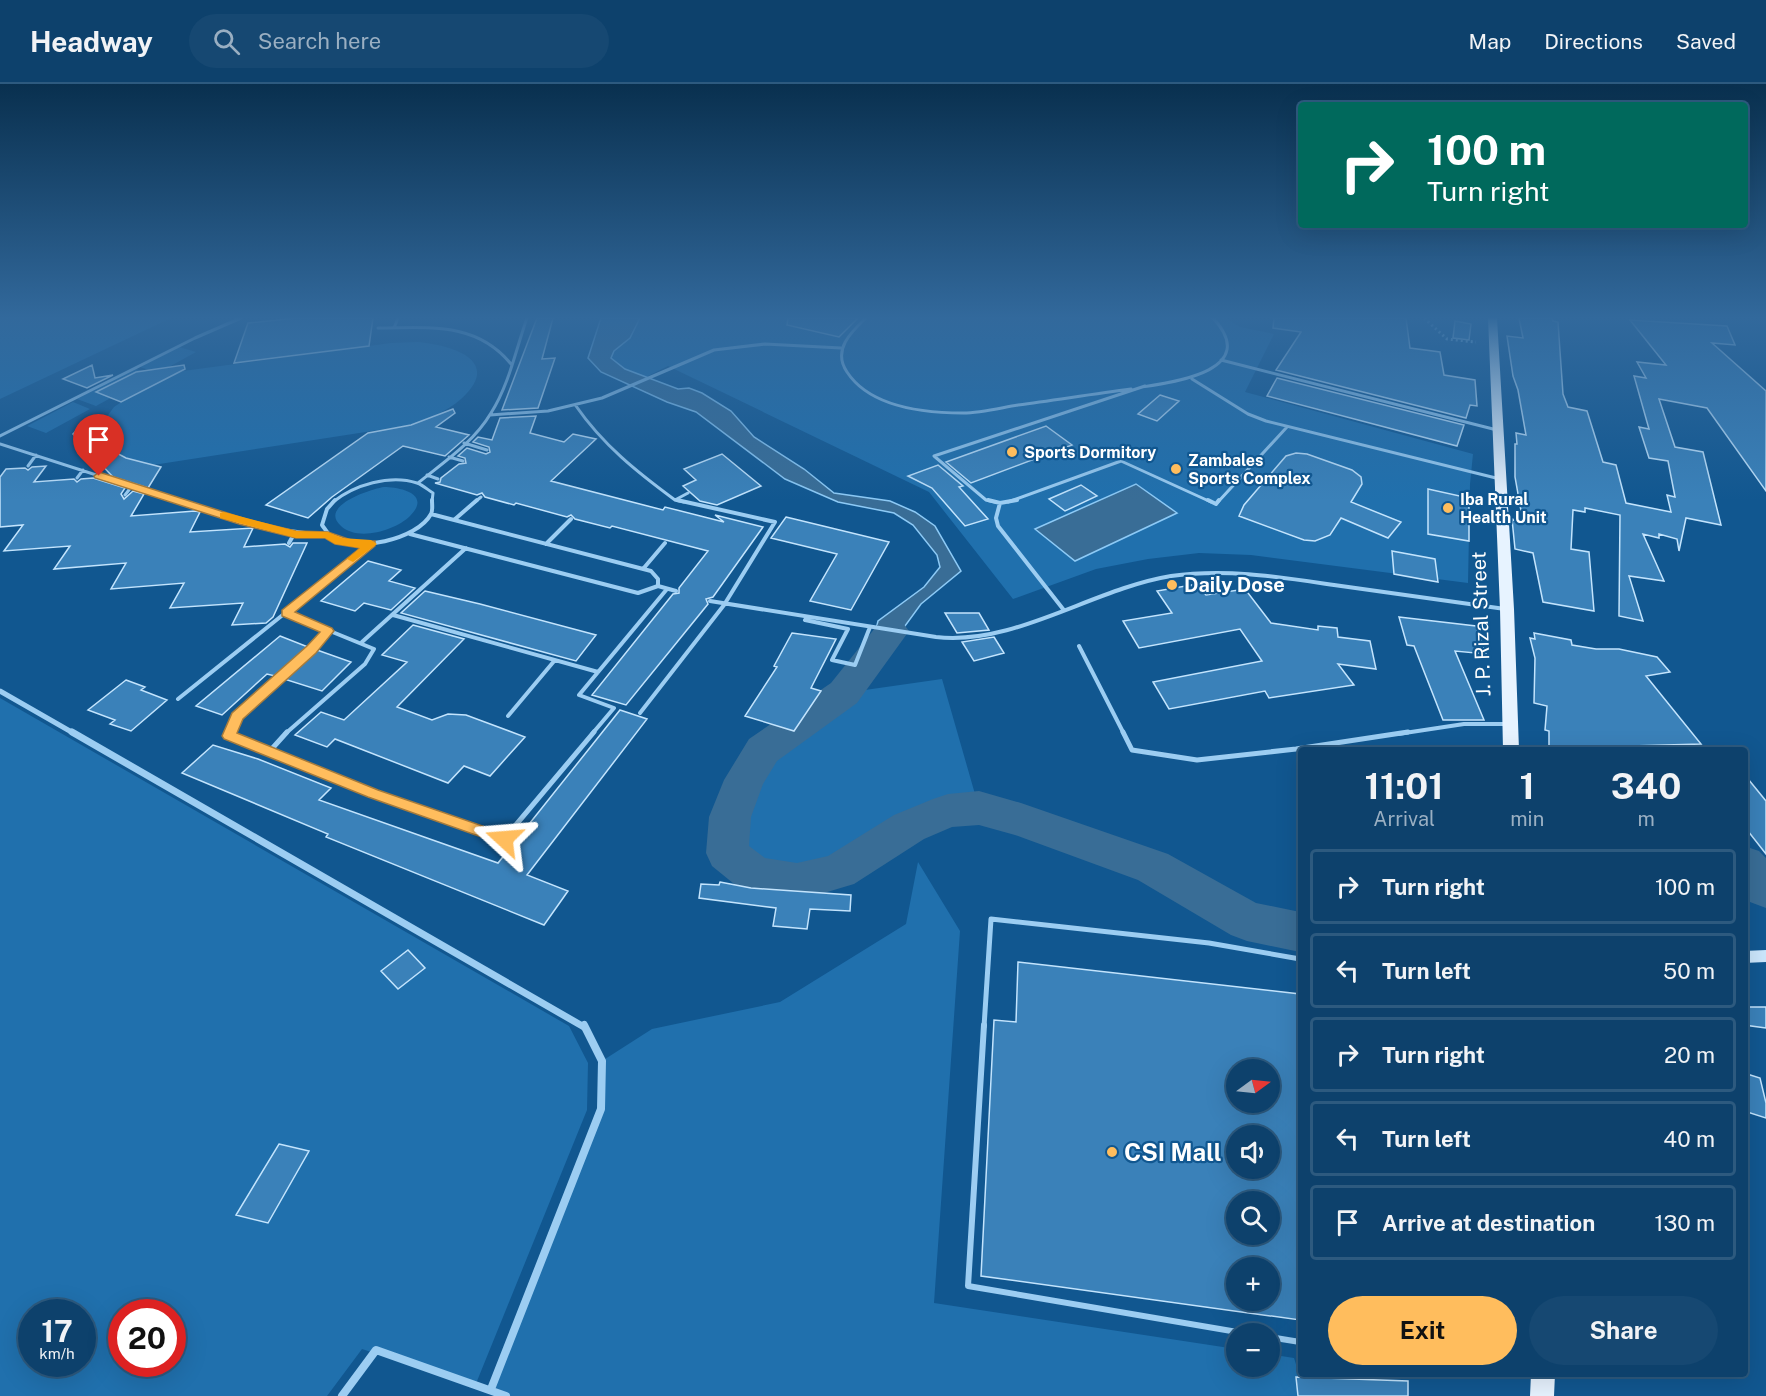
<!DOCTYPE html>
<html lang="en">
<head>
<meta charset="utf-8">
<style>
  :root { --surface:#0d416c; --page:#164872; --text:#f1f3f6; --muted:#9aafc2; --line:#2d5a7f; --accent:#ffbd5d }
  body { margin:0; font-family:"Public Sans",sans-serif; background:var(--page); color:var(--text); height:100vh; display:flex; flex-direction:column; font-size:22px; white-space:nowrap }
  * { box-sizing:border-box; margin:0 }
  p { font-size:20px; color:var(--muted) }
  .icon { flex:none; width:33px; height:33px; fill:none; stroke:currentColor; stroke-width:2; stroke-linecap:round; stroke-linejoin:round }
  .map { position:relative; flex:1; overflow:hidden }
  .sheet { position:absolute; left:1298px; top:663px; width:450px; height:630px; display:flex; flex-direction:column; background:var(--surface); border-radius:6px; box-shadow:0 6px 24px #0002,0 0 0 2px var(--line) }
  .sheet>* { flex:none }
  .top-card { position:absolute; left:1298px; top:18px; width:450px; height:126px; border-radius:6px; box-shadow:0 6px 24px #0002,0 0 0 2px var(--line); background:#00695c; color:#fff; overflow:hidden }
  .needle { width:39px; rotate:75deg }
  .tools { position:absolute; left:1226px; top:975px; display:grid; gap:12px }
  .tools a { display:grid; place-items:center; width:54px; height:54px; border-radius:50%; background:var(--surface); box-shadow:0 6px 24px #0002,0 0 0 2px var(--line); font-size:30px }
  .speed { position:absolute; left:18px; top:1215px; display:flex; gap:12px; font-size:30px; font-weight:700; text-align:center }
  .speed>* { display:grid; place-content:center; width:78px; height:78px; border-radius:50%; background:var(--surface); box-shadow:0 6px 24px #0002,0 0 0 2px var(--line); line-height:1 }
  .speed small { font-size:15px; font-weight:400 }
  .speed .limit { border:9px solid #d22; background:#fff; color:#111 }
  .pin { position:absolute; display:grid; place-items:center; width:51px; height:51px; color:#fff; margin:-62px -26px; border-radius:50% 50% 50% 0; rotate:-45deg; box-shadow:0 0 6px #0007 }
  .pin .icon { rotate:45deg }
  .me { position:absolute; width:66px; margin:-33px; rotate:289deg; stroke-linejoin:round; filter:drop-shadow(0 0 4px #0008) }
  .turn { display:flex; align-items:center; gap:21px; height:126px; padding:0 30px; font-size:27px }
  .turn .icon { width:78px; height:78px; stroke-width:2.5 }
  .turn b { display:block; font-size:42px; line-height:51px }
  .eta { display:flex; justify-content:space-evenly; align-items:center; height:102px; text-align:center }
  .eta b { font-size:36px; font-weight:700; line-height:42px }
  .action { display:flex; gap:12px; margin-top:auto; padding:12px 30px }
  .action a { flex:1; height:69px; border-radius:36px; background:var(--accent); color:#111; font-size:24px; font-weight:700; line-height:69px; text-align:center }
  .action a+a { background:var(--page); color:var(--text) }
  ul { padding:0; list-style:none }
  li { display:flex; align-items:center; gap:18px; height:75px; margin:0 12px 9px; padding:0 18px; border:3px solid var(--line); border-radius:6px }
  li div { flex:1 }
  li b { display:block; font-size:22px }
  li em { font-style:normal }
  header { display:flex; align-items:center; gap:36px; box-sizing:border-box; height:84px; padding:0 30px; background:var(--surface); border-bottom:2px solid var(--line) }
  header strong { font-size:28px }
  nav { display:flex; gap:33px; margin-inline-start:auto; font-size:21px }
  .search { width:420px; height:54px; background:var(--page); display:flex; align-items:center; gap:15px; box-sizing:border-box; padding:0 21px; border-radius:33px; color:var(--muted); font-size:22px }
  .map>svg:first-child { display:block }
</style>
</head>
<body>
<header>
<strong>Headway</strong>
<div class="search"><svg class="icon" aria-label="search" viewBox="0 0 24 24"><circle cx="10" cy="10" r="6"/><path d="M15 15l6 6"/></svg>Search here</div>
<nav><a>Map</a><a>Directions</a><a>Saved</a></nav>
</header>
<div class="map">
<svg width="1766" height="1312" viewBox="0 0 1766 1312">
  <rect width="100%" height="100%" fill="#115790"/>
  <path fill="#2070ad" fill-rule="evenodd" d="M0,234H171L0,315Z
    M640,234H1225L1240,243L1274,250L1245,308L1473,370L1470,400L1468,499L1251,471L1199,469L1148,475L1096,485L1013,515L929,408L668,282L646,293L625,285L611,274L614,267L630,254Z
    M418,258C451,261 504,276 461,315C447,328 428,334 411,341L153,381C131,376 112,372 99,353L103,338L114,323L136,308L183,287L391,259Z
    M179,263L196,268L158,289L140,283Z
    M136,285L153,291L96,322L77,315Z
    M73,318L90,325L46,349L27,342Z
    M384,403C400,403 432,410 410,432C396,446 358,458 341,442C318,422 371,405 384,403Z
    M942,595L979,724L948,727L909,743L839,787L797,798L754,791L727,769L730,733L744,696L763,666L844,609Z
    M0,614L569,942L588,979L587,1026L475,1302L362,1265L327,1312H0ZM32,1228H82V1280H32ZM122,1228H172V1280H122Z
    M918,778L960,847L934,1219L1236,1265V1282H1269V1270L1294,1274L1306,1312H506L491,1305L601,1025L602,977L652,945L780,918L906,840Z"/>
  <path fill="#396d96" stroke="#8dcaf6" stroke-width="1.5" d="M601,234H640L630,254L614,267L611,274L625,285L678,305L689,304L702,309L731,327L754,353L804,385L834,409L890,417L915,428L935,442L961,487L921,520L886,568L858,588L872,562L878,537L924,503L940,483L937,471L913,441L894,429L838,418L785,395L696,328L667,318L601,288L588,274Z
    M1136,400L1177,429L1075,477L1035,445Z"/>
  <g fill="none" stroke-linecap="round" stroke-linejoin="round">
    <path fill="#396d96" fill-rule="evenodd" d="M891,535L903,539L909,547L857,619L777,677L763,700L751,733L749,762L765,774L797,779L828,772L894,731L933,715L948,710L979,707L1021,719L1168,770L1256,819L1300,828V868L1247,857L1231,851L1138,796L1015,751L979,741L952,743L924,755L854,800L797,817L754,809L739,804L712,782L706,769L709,733L724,696L749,655L831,599L879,539Z
      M1744,762L1759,767L1766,774V824L1750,818L1744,811Z"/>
  </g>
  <path fill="#3a81b9" stroke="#c3e4fd" stroke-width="1.5" fill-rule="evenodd" d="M297,234H373L369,262L234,279L248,239Z
    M537,234H553L542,275L555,274L538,324L502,326Z
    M788,234H858L839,253L787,241Z
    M1274,234H1406L1410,264L1440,268L1444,291L1475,296L1477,322L1470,321L1466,334L1276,286L1301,248L1273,244Z
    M1519,234H1552L1553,237L1558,238L1563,310L1568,323L1587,327L1603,378L1616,381L1626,419L1671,428L1667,411L1675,413L1668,377L1649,374L1639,343L1649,345L1634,292L1646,294L1637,278L1666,281L1630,236L1727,242L1735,261L1712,259L1766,307V407L1707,324L1659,315L1675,363L1703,368L1721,441L1686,434L1679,467L1677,455L1659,450V454L1643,450L1664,497L1629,492L1643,537L1619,532L1620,431L1585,424V428L1573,426L1571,465L1589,468L1594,527L1543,518L1533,469L1515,465L1512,435L1523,438L1515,393V360H1517L1516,349L1526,351L1518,306L1513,292L1507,252L1523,254Z
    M1455,237L1471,240L1469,256L1453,254Z
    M92,281L95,294L113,291L87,304L63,295Z
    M184,281L185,285L121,318L96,308L136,288Z
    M1277,294L1464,341L1457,362L1267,312Z
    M1160,311L1179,317L1157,337L1138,330Z
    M453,325L455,329L436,343L469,351L445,372L403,362L332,413L308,434L266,421L368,349L411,341Z
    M536,332L530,349L564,358L573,350L596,355L551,397L663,426L665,423L724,438L715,431L763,443L713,513L706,515L708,520L626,621L592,611L673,510L679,509V504L708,467L612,442L610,444L575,435L571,431L567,433L516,419L514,421L485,413L482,409L477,411L435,399L440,398L441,394L459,380L466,379L465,374L458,372L467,364L486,370L490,368L489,363L473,358L478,353L492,356L500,334Z
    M88,337L107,364L126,374L161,383L148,404L113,393L73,350L75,348L85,353Z
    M1046,342L1072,361L971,399L946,378Z
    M1296,369L1307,370L1352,386L1361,393L1362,400L1351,418L1401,438L1388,454L1341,434L1330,451L1315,457L1304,456L1239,432L1244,421L1286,372Z
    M722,370L761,402L717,421L700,417L683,402L696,396L684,385Z
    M938,381L963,402L959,403L988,435L965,442L932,404L908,392Z
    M46,382L34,398L74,395L77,398L81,395L93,394L125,404L121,410L124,415L133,407L144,410L131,432L195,427L200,428L190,448L253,444L244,463L285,460L290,463L293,459H307L273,533L266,539L232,541L243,519L170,524L184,499L111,505L126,479L54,485L70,462L4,467L23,441L0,443V393L6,385L25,384L28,386L32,383Z
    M1081,401L1097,412L1065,427L1049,415Z
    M1428,405L1469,414V457L1428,450Z
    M786,433L889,458L851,526L810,517L837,470L771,454Z
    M1392,467L1435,475L1438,498L1394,490Z
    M368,477L401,486L389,497L415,504L391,526L364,519L355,527L321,517Z
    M1197,500L1206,511L1245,505L1271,539L1318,546V542L1337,544L1338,553L1370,557L1376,585L1338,580L1354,601L1269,614L1265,607L1169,625L1153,598L1262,577L1240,545L1139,564L1123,537L1172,529L1157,507Z
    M425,507L480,520L596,551L576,577L401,529Z
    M945,529H979L989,546L957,549Z
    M1399,533L1476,542L1486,570L1455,567L1484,636H1443L1414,562L1407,561Z
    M413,541L464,555L397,623L432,636L448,630L466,631L525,653L490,692L464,682L448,699L335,655L327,663L295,651L321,628L344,636L407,578L382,571Z
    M792,549L836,555L811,604L821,607L794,647L745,632L777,583L774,582Z
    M1534,549L1571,556L1572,561L1596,565H1619L1657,573L1670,588L1646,592L1701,660L1631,662L1633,666H1549V647L1545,646L1547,622L1534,619L1535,574L1530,554L1535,555Z
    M280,552L308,563L275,592L267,590L222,631L196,622Z
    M994,553L1004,569L974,577L962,558Z
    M317,566L351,578L322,607L284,595Z
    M126,596L145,603L141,606L167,616L131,647L110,640L115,636L88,626Z
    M620,626L647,635L527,791L568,807L544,841L326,753L328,750L182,689L213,661L258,675L331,704L319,716L498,779Z
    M1744,690L1766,717V770L1744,742Z
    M720,798L751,804L851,811L850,827L810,825L807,845L773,842L776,824L699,814L701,800L719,801Z
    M408,866L425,884L398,905L381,887Z
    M1018,878L1300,910V1236L981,1192L994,936L1016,938ZM1236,986H1269V1018H1236ZM1236,1052H1269V1084H1236ZM1236,1118H1269V1150H1236ZM1236,1184H1269V1216L1236,1218Z
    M1744,923H1766V944L1744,941Z
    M1744,989L1760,994L1766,1019V1034L1744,1027Z
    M279,1060L309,1067L268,1139L236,1131Z
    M1296,1293L1408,1297V1312H1298Z"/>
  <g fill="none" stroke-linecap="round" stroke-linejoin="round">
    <path stroke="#9ccdf2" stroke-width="3" stroke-dasharray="2 3" stroke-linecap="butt" d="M1424,234L1447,255L1476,258"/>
    <path stroke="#9ccdf2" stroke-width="3" d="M866,234C851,248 832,266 847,288C870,323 924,329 963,329C981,329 1000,324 1018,321C1055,316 1093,310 1131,305
      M378,244C428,244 476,237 511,280
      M394,244L398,234
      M1221,276L1497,346
      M1192,295L1248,330L1266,337L1500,395
      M1142,303C1176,298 1261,286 1213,234
      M576,322C603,361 637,388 675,416L684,418
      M490,331L548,327L602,314L714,266L765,260L841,264
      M0,352L195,254L241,234
      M464,359L487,366
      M0,360L180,418
      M449,373L463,377
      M28,382L36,371
      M427,391L438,395
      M77,394L83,386
      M418,399C444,378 474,358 491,329C509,301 516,265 527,234
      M125,411L132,402
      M675,416L688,409
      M333,418C354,401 390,390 417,399C423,401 428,406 433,409L432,418
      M475,418L481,413
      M995,418L986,416L934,372L1145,302
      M1008,418L1121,377L1211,418
      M1218,418L1287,343"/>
    <path stroke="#9ccdf2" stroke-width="4" d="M176,416C226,433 275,449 328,451
      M335,416L327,425L322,441C325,445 328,450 331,453C355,469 417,456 431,430C433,427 432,421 432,416
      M988,416L1000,419L1017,416
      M1208,416L1216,420L1219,416
      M1000,419L996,434L998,442L1063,525
      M431,430L651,487L658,495V502
      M454,436L477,416
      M410,450L638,509L658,502L676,507
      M289,459L294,450
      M546,460L571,435
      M643,485L665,459
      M710,517L936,553C1015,562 1092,505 1171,492C1226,484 1280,493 1334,501C1391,509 1448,517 1505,525
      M393,531L598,588
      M807,533L805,536L848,545L832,576L855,581L870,543
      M362,558L466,464
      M1079,562L1124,650
      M178,615L371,460
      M640,629L724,521L775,438L677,416
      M508,632L555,576
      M230,650L237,632L312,565L328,547
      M285,650L365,580L374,565L286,529
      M592,650L614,624L579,611L667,505
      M1398,650L1464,640H1506"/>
    <path stroke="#9ccdf2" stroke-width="5" d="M230,648L229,652L373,709L504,755L594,648
      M1123,648L1132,666L1197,676L1296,665L1408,648
      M269,668L287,648
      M984,943L991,835L1209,859L1300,875"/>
    <path stroke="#9ccdf2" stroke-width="6" d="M984,941L968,1202L1249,1250
      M1269,1253L1300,1258"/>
    <path stroke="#9ccdf2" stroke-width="5" d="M0,607L75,650"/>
    <path stroke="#9ccdf2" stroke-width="7" d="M72,648L584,943"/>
    <path stroke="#9ccdf2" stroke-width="8" d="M491,1305L601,1025L602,977L584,941
      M342,1312L376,1266L506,1312"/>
    <path fill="#cbe6fc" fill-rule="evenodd" d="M1766,866V878L1744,879V867Z"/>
    <path fill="#e7f3ff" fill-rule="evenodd" d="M1488,234H1497L1514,525L1519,666H1503L1500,525Z
      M1531,1290H1555L1554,1312H1530Z"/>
  </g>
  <linearGradient id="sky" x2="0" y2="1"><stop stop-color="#09304f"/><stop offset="0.56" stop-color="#32699c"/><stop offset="1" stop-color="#32699c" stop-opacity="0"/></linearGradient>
  <rect width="1766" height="417" fill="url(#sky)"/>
  <path fill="#ffbd5d" stroke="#a67b3c" stroke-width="1.5" d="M99,388L246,435L296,447L328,448L354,457H375V462L295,528L332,544L334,547L316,569L243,635L237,649L378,706L509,751L511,755L509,759L504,761L368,713L224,655L222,652L232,629L307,562L320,548L282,532V526L360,464L335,460L325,454H296L239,440L95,394L94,392Z"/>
  <path fill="#f59e0b" d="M224,428L296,447L328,448L342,454L371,456L377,460L353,478L347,475L360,464L335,460L325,454H296L220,434V429Z"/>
  <g fill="#ffbd5d" stroke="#115790" stroke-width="2">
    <circle cx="1012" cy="368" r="6"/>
    <circle cx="1176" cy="385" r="6"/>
    <circle cx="1448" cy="424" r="6"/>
    <circle cx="1172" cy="501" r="6"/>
    <circle cx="1112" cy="1068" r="6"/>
  </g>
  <g text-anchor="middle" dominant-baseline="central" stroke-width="4.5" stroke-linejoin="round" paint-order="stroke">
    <g font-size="16" font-weight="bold" fill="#fff" stroke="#115790" text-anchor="start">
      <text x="1024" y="368">Sports Dormitory</text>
      <text x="1188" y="376">Zambales<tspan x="1188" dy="18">Sports Complex</tspan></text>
      <text x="1460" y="415">Iba Rural<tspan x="1460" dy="18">Health Unit</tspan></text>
    </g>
    <g font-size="20" font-weight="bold" fill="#fff" stroke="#115790" text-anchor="start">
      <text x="1184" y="501">Daily Dose</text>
    </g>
    <g font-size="20" fill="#fff" stroke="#115790">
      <text transform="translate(1481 540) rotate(-92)">J. P. Rizal Street</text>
    </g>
    <g font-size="24" font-weight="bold" fill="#fff" stroke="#115790" text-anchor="start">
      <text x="1124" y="1068">CSI Mall</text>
    </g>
  </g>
</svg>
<div class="tools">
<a><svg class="needle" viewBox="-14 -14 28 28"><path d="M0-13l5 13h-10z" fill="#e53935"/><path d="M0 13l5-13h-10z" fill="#9aafc2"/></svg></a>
<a><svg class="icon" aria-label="sound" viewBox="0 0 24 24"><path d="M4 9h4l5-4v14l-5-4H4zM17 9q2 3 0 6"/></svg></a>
<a><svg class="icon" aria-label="search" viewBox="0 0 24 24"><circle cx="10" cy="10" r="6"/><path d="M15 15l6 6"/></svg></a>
<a>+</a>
<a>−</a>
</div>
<div class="speed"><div>17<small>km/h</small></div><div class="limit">20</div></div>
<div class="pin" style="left:99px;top:392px;background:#d93025"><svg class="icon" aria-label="arrive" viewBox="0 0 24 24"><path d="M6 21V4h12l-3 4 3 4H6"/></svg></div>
<svg class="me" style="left:504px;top:755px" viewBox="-20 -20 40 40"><path d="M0-17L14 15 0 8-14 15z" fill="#ffbd5d" stroke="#fff" stroke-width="4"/></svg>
<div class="top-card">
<div class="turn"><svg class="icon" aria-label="right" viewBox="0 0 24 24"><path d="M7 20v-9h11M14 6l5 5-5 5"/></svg><div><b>100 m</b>Turn right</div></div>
</div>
<section class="sheet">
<div class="eta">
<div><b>11:01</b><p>Arrival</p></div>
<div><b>1</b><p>min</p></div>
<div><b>340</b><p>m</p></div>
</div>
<ul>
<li><svg class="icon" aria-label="right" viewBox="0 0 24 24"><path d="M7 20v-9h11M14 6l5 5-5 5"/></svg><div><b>Turn right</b></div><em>100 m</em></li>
<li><svg class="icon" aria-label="left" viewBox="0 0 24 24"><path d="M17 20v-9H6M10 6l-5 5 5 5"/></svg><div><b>Turn left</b></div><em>50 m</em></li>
<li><svg class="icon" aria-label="right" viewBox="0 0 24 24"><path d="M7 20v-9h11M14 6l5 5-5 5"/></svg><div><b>Turn right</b></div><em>20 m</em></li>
<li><svg class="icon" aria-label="left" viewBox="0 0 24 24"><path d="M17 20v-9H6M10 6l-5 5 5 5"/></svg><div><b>Turn left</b></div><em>40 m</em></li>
<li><svg class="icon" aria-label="arrive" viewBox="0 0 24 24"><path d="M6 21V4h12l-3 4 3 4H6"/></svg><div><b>Arrive at destination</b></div><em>130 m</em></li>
</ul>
<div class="action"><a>Exit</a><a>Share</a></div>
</section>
</div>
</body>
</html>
